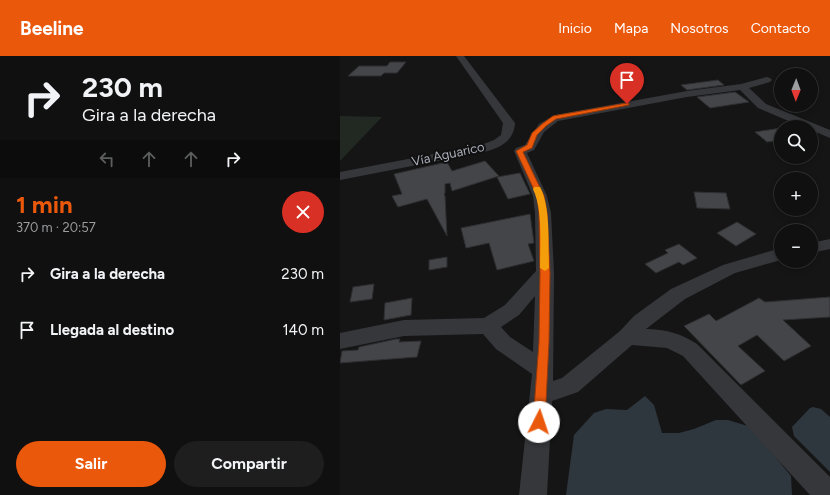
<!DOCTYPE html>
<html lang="es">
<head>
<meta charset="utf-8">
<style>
  :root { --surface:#101010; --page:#1e1e1e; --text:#f1f3f6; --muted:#9c9d9f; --line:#303030; --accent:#ea580c }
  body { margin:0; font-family:Figtree,sans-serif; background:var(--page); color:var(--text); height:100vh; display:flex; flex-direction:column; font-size:15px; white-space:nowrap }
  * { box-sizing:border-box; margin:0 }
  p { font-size:13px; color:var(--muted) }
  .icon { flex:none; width:22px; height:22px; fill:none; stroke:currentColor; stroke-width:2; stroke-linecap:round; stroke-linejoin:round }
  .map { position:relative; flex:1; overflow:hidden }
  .side { display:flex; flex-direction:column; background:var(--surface); width:340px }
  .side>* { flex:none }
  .guide { background:#101010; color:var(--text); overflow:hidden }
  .needle { width:26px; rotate:181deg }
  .buttons { position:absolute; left:434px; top:12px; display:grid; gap:8px }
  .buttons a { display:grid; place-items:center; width:44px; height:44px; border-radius:50%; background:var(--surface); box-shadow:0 2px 6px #0003,0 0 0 1px var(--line); font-size:20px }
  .pin { position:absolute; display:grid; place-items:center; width:34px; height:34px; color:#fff; margin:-41px -17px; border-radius:50% 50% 50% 0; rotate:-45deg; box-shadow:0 0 4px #0007 }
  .pin .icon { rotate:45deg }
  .me { position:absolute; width:44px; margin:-22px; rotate:4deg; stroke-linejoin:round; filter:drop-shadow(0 0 3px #0008) }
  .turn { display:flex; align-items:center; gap:14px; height:84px; padding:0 16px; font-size:18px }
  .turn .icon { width:52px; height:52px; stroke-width:2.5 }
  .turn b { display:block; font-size:28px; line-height:34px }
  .lanes { display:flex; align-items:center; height:38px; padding:0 16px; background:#0003; justify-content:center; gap:20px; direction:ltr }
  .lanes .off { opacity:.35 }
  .round { display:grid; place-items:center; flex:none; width:42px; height:42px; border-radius:21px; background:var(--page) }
  .headline { display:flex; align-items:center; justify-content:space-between; height:68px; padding:0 16px }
  h1 { font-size:24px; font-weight:700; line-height:30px; color:var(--accent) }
  .button { display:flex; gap:8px; margin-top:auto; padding:8px 16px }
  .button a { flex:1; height:46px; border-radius:24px; background:var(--accent); color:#fff; font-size:16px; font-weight:700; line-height:46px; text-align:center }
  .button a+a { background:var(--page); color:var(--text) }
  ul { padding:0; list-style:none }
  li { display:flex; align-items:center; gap:12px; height:56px; padding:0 16px }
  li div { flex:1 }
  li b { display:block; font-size:15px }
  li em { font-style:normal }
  header { display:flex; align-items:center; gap:24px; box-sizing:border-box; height:56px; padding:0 20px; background:var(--accent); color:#fff }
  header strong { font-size:19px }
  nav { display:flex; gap:22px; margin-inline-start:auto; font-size:14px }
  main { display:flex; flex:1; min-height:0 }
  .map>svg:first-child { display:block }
</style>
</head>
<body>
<header>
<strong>Beeline</strong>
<nav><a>Inicio</a><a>Mapa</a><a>Nosotros</a><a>Contacto</a></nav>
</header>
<main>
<section class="side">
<div class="guide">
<div class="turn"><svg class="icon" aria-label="right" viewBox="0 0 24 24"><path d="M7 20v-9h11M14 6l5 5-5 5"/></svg><div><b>230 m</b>Gira a la derecha</div></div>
<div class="lanes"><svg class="icon off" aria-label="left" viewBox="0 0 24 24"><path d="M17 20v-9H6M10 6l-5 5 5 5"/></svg><svg class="icon off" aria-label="ahead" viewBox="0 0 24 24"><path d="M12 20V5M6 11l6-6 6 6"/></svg><svg class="icon off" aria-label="ahead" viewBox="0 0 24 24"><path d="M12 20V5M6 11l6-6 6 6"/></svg><svg class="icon" aria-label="right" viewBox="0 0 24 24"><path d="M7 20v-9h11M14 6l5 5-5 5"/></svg></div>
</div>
<div class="headline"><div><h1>1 min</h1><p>370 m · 20:57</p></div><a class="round" style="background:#d93025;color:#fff"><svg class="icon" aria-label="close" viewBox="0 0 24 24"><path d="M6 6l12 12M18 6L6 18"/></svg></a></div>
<ul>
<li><svg class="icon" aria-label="right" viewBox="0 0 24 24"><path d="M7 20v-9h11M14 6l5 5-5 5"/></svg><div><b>Gira a la derecha</b></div><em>230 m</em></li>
<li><svg class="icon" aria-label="arrive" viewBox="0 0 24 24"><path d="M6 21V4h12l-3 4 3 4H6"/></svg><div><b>Llegada al destino</b></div><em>140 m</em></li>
</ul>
<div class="button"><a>Salir</a><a>Compartir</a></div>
</section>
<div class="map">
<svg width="490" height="439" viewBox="0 0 490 439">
  <rect width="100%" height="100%" fill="#151516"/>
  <path fill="#212922" d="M0,60L42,61L0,105Z"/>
  <path fill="#2f373e" d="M305,340L314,349L322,377H339L354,373L376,364H388L411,371L451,420L452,439H226L234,379L254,357L266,353L287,354Z
    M473,351L481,353L490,361V416L454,380L452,371L470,352Z"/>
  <path fill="#444549" stroke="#2f2f32" d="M50,6H66L57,17H44L41,20H8L19,10H47Z
    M378,24L384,29L347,34L341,29Z
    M395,36L409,46L370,52L357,41Z
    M441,72V84L427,86L415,76Z
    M145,105L159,120L112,135L110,127L105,128V137L104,138L105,140L107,180L87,143L58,151L52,140L62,138L54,118L107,106L112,115Z
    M180,117L190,138L168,143L157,121Z
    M354,136L386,137L390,153L357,152Z
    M190,158L194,187L188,188L194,205L157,214L149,187L126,192L121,172Z
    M397,166L416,178L396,190L377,177Z
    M339,188L357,202L343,209L339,206L316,217L305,208L328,197L325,194Z
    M107,201V211L89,214V204Z
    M34,228L32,243L10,246L13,231Z
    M490,241V261L443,264L471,290L444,305L417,279L398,290L425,315L401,329L344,270L369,258L376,265L419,242L425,246Z
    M72,242L71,259L44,264L45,247Z
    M56,283H60L59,286L81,285L77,301L0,307L2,295L18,294L19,291Z"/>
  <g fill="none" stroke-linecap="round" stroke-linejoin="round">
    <path fill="#36373b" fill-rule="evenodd" d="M116,0H124L175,67C174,85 160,92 144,96L0,124V116L141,89L154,84L161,79L163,67Z
      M427,21L430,22L432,24L430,26L409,32L426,48L490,74V82L471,74V71H463L418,52L400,34L347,41L218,65L204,76L194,94L187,97L207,140L211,157L214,217L213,325L222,322L280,275L294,260L331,233L383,209L441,192V204L395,217L345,243L306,273C325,273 342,278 357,288L490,421V439H470L343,300L327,292L292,289L238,336L212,345L207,439H179L192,318L156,293L143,278L64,280L0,293V277L64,264L144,262L165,249L196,215L195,157L193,140L174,95L176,92L185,89L199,68L215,59L347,35L401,28ZM195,240L193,296L170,281L161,271L179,259Z
      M490,183V193L471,197V187Z"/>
  </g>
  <path fill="#ea580c" stroke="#983908" d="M287,47H289V49L216,63L206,70L197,79L192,92L183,96L204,140L207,157L210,217L209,286L205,366L203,370L199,372L195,370L193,366L199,286L200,217L199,157L197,140L176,95L187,89L192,77L202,68L213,60Z"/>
  <path fill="#f59e0b" d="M194,131H200C211,151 208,189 209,212L205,215L200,212C200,188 203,154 193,133Z"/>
  <g text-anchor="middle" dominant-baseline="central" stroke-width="4" stroke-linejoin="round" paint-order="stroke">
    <g font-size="13" fill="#a7acb6" stroke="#101011">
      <text transform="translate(108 98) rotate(-12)">Vía Aguarico</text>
    </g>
  </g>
</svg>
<div class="buttons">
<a><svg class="needle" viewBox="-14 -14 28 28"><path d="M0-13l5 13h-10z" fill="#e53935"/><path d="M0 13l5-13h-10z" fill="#9c9d9f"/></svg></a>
<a><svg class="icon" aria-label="search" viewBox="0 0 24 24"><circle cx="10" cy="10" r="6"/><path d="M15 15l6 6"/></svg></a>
<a>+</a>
<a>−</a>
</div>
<div class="pin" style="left:287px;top:48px;background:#d93025"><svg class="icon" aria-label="arrive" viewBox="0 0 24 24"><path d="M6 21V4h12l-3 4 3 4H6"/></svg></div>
<svg class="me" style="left:199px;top:366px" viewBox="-20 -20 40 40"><circle r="19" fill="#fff"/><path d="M0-13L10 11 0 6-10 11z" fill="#ea580c"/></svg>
</div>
</main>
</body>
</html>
